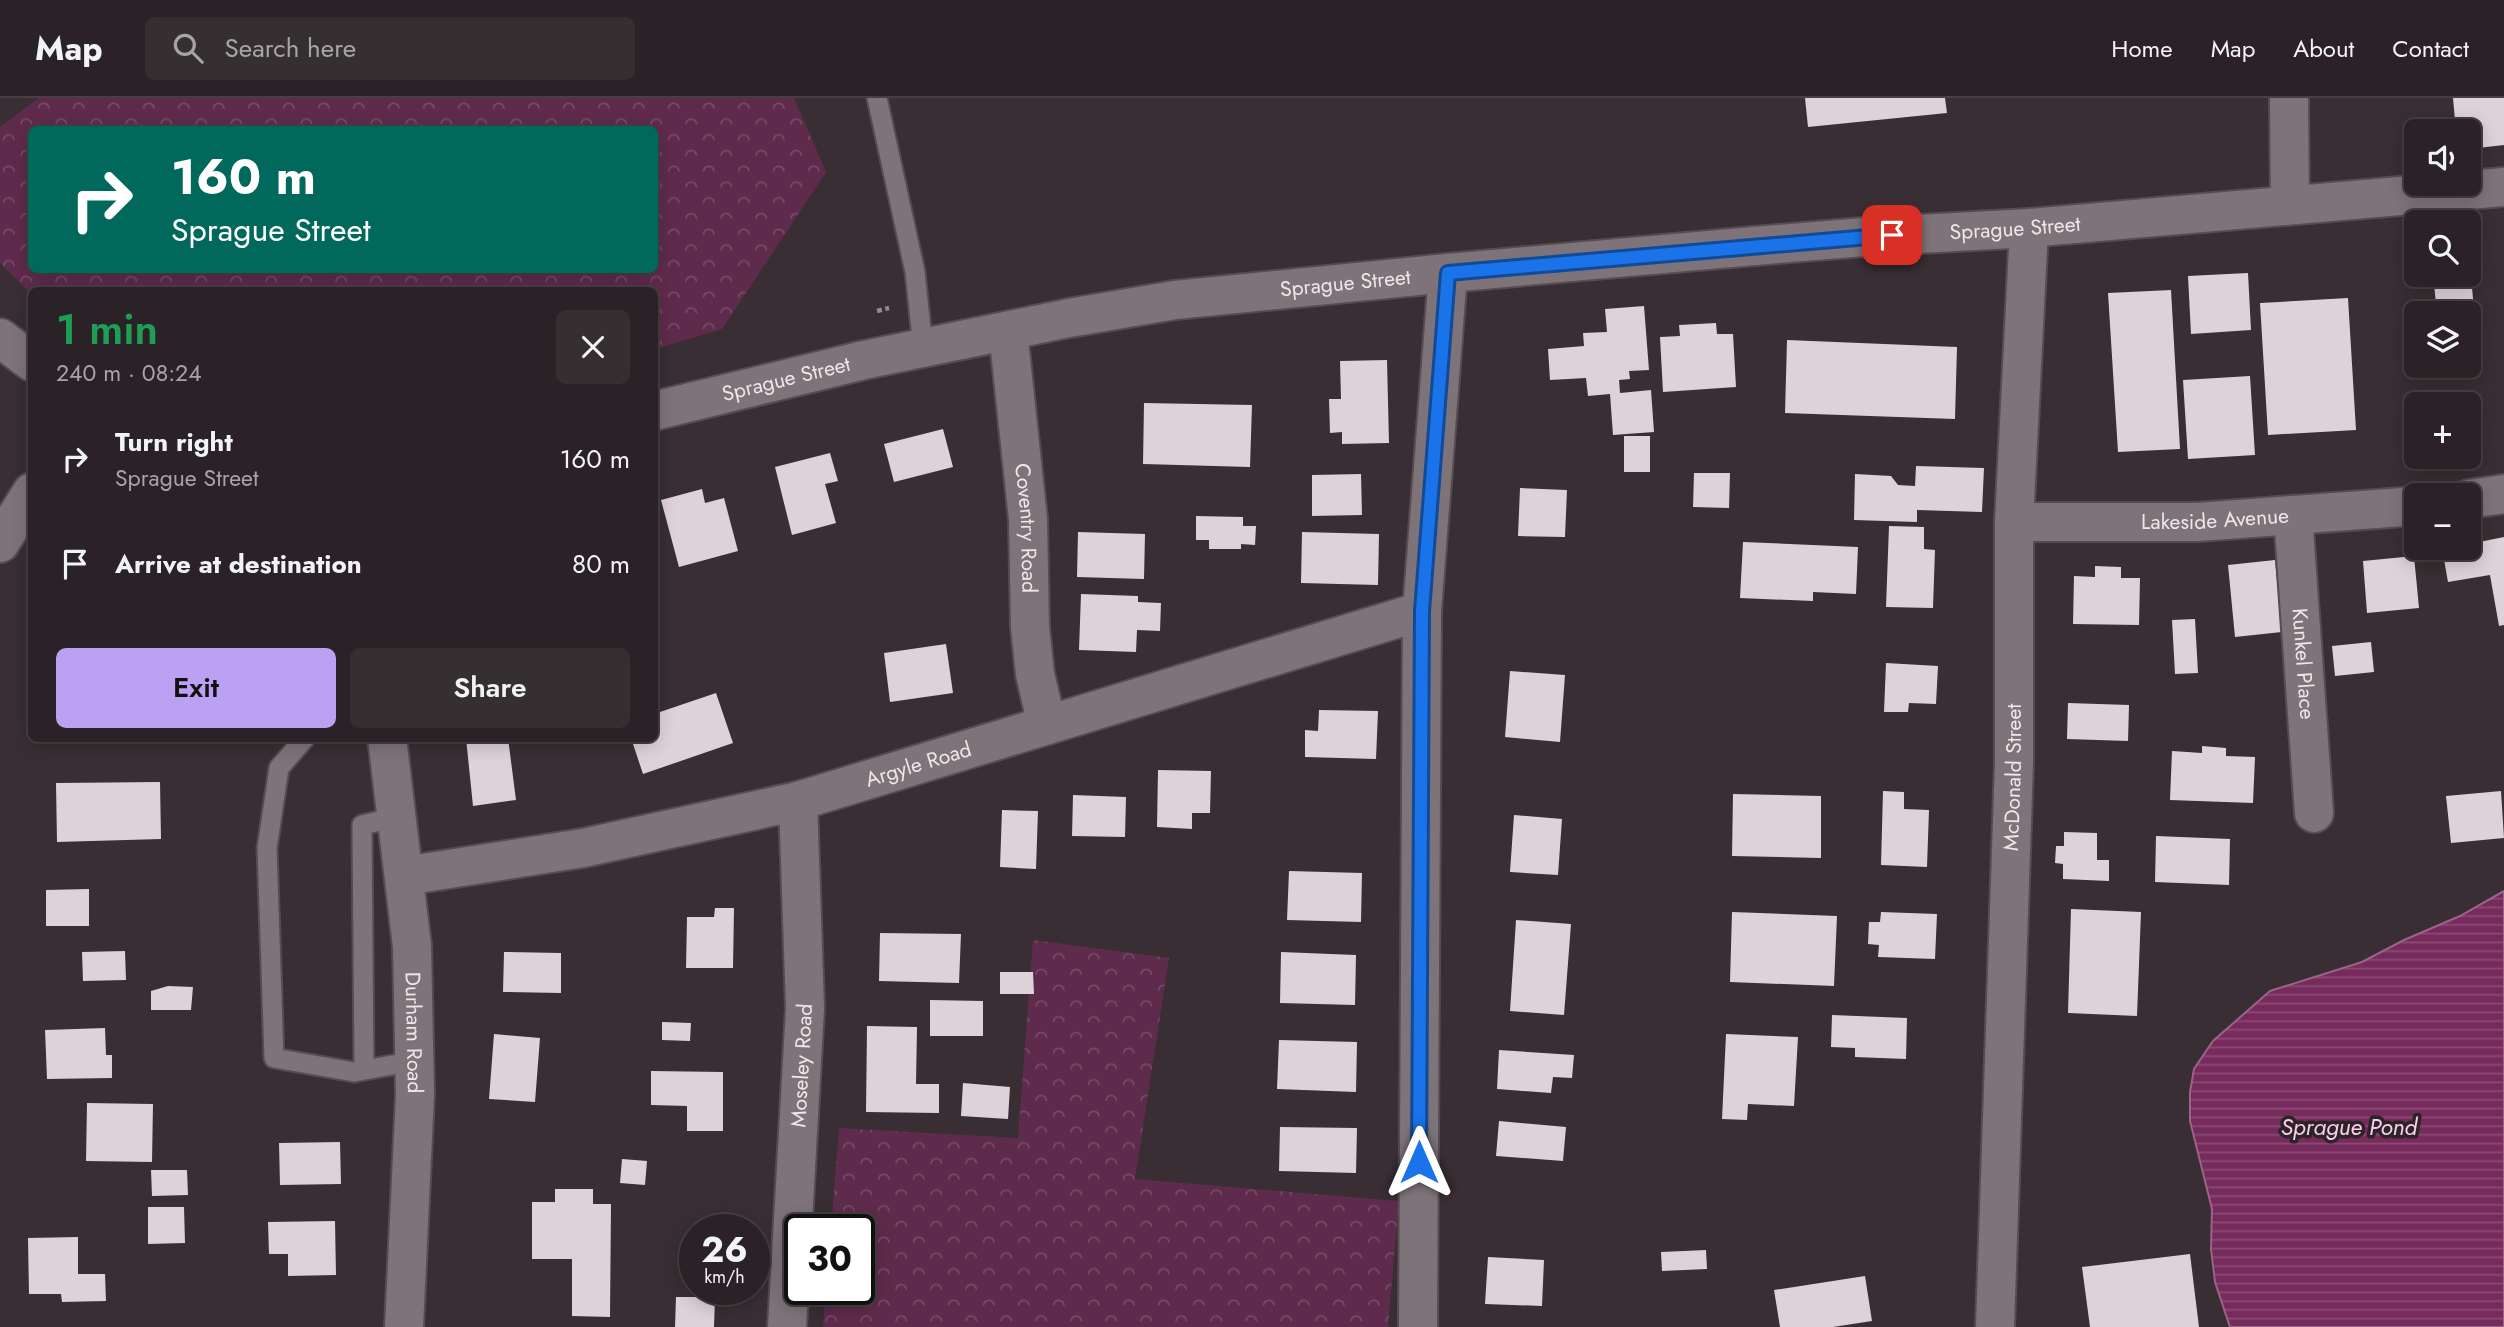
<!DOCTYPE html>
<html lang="en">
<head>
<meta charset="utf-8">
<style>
  :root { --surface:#2a2226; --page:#362f32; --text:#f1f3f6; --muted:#a5a4a7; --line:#463f43; --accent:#bca0f2 }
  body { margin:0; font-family:Jost,sans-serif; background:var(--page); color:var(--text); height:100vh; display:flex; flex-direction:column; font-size:26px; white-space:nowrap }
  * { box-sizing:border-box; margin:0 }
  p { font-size:23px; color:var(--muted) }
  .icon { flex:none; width:38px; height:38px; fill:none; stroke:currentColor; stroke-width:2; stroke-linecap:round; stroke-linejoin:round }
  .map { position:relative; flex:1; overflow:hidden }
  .sheet { position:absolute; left:28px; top:189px; width:630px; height:455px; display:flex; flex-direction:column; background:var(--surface); border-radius:10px; box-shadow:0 4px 18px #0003,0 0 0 2px var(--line) }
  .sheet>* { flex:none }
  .top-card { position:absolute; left:28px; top:28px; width:630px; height:147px; border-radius:10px; box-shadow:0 4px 18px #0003,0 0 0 2px var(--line); background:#00695c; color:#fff; overflow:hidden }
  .buttons { position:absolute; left:2404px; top:21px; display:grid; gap:14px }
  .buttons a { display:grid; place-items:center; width:77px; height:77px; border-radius:10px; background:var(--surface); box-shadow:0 4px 18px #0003,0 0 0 2px var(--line); font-size:35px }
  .speed { position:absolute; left:679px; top:1116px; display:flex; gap:14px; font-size:35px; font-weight:700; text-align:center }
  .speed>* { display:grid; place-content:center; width:91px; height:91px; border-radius:50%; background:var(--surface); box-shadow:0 4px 18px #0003,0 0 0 2px var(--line); line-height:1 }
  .speed small { font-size:18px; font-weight:400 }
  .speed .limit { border:4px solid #111; border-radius:10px; background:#fff; color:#111 }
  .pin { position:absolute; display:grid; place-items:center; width:60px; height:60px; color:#fff; margin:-30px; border-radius:14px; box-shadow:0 4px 10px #0006 }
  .me { position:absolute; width:77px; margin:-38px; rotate:0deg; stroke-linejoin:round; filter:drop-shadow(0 0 5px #0008) }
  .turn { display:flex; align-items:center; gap:24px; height:147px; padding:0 28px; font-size:32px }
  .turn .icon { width:91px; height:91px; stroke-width:2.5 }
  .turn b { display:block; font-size:49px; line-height:60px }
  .round { display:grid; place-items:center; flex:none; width:74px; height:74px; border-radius:10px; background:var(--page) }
  .head { display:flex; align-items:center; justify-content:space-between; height:119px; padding:0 28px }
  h1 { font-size:42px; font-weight:600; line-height:52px; color:#1e9e55 }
  .primary-button { display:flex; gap:14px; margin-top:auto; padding:14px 28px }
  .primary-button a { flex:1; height:80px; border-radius:10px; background:var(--accent); color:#111; font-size:28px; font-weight:600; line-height:80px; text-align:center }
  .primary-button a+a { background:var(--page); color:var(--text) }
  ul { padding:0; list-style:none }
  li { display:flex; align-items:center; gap:21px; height:105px; padding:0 28px }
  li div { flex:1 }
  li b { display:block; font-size:26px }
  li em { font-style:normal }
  header { display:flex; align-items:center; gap:42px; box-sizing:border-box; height:98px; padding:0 35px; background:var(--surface); border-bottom:2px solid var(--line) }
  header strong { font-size:33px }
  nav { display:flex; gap:38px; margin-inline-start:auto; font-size:24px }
  .search { width:490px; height:63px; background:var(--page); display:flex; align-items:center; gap:18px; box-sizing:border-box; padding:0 24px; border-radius:10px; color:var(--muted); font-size:26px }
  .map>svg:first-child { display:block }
</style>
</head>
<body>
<header>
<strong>Map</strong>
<div class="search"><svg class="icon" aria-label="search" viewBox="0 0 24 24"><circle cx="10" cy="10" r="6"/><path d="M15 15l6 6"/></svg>Search here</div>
<nav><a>Home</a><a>Map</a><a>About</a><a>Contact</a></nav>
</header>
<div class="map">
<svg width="2504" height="1229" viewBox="0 0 2504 1229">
  <defs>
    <pattern id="forest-crowns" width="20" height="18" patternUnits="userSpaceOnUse" patternTransform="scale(1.75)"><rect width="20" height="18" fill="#5f2b4c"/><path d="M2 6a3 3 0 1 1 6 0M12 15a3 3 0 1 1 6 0" fill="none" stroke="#764a66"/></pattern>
    <pattern id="water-rules" width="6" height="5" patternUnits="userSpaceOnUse" patternTransform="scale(1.75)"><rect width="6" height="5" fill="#762b5c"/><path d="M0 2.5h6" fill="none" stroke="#8a4a74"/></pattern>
  </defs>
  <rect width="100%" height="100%" fill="#382e33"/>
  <path fill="url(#forest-crowns)" fill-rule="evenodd" d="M39,0H794L826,74L722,231L655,251L654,192H32L31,196L0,165V29ZM32,32H654V172H32Z
    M1033,842L1169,860L1135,1081L1399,1103L1388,1229H823L826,1192H859V1132H831L839,1030L1018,1040Z"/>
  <path fill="url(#water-rules)" stroke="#9a6387" stroke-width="2" d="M2504,793V1229H2230L2215,1184L2211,1151L2212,1111L2190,1023V994L2194,971L2213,943L2270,893L2362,864L2404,842L2460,818Z"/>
  <path fill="#ded2d8" d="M1805,0H1945L1947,15L1808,29Z
    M2453,0H2504V47L2469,51V33H2456Z
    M2248,175L2251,232L2191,236L2188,178Z
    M2433,177H2471L2474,213L2437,215Z
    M2171,192L2180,351L2118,354L2108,195Z
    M2348,200L2356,332L2268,337L2260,205Z
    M1644,208L1649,272L1629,273L1630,281L1619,282L1620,295L1651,292L1654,334L1613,337L1610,296L1588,298L1586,280L1550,282L1548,251L1584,248L1583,235L1607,234L1605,211Z
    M1716,225L1717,236H1733L1736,289L1663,294L1660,239L1680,238L1679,227Z
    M1787,242L1957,249L1955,321L1785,315Z
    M1387,262L1389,345L1342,346V334L1330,335L1329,301H1341L1340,263Z
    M2250,278L2255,357L2188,361L2183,282Z
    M1144,305L1252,307L1250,369L1143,366Z
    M943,331L953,369L894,384L884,346Z
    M1624,338H1650V374H1624Z
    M830,355L838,383L825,386L836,425L792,437L775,369Z
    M1916,368L1984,370L1982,414L1917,412V424L1854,422L1855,376L1891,378L1898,387L1915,388Z
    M1694,375H1730L1729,410L1693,409Z
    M1361,376L1362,417L1312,418V377Z
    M1520,390L1567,392L1565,439L1518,438Z
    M702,391L705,405L724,400L738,453L679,469L661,402Z
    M1196,418L1243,419V428H1256L1255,447L1241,446V451H1209V442H1196Z
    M1889,428L1924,429V451L1935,452L1933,510L1886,509Z
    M1078,434L1145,436L1144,481L1077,479Z
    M1302,434L1379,436L1378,487L1301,485Z
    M2504,439V527L2499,528L2490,477L2448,484L2442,450H2469V446Z
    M1743,444L1858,449L1856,496L1813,494V503L1740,500Z
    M2414,458L2419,510L2367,515L2363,463Z
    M2275,462L2282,534L2235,539L2228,467Z
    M2095,468L2121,469V480H2140L2139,527L2073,526L2074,478L2095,479Z
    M1081,496L1138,498V504L1161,505L1160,533L1137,532L1136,554L1079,552Z
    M2195,521L2198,575L2175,576L2172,522Z
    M2371,544L2374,574L2335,578L2332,548Z
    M946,546L953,595L890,604L884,555Z
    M1886,565L1938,568L1936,606L1909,605L1908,614H1884Z
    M1510,573L1565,577L1560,644L1505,639Z
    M716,595L733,645L643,676L631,640H654V616Z
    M2068,605L2129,607L2128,643L2067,641Z
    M1319,612L1378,613L1376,661L1305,659V632L1318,633Z
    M466,640H508L516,702L473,708Z
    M2202,648L2226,650V658L2255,659L2253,705L2170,702L2172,653L2202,655Z
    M1158,672L1211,673L1210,715H1192V731L1157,729Z
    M160,684L161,741L57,744L56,685Z
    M1883,693L1904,694V711L1929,712L1927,769L1881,767Z
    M2501,693L2504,740L2451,745L2446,698Z
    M1733,696L1821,698V760L1732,758Z
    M1073,697L1126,699L1125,739L1072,738Z
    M1002,712L1038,713L1036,771L1000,769Z
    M1514,717L1562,721L1558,777L1510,774Z
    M2064,734L2097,735V762H2109V783L2063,781V766L2055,765L2056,748H2064Z
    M2156,738L2230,741L2229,787L2155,784Z
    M1289,773L1362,775L1361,824L1287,822Z
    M89,791V828H46V792Z
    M715,810H734L733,870H686L687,819H714Z
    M2071,811L2141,814L2137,918L2068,915Z
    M1732,814L1837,818L1834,888L1730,884Z
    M1881,814L1937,816L1935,861L1878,859L1879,847L1868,846L1869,824H1880Z
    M1516,822L1571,826L1564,917L1510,913Z
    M880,835L961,836L959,885L879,883Z
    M125,853L126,882L83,883L82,854Z
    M504,854L561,855V895L503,894Z
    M1281,854L1356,857L1355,907L1280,905Z
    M1000,874H1033L1034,896H1000Z
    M168,888L193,889L191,912H151V893Z
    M930,902L983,903V938H930Z
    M1832,917L1907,920L1906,961L1855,959V950L1831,949Z
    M662,924L691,925L690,943L662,942Z
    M867,928L917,929L916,986H939V1015L866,1014Z
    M105,930L106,957H112V980L47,981L45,932Z
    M494,936L540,940L535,1004L489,1001Z
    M1726,936L1798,939L1794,1008L1748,1006L1747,1022L1722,1021Z
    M1279,942L1357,944L1356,994L1277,991Z
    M1499,952L1574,957L1572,980L1553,979L1551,995L1497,991Z
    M651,973L723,974V1033H687V1008L651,1007Z
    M963,985L1010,989L1008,1021L961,1018Z
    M87,1005L153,1006L152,1064L86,1063Z
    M1499,1023L1566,1029L1563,1063L1496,1058Z
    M1280,1029L1357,1030L1356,1075L1279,1073Z
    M340,1044L341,1086L280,1087L279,1045Z
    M622,1061L647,1063L645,1087L620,1085Z
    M151,1072H187L188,1097L152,1098Z
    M555,1091H593V1106H611L610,1219L572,1218V1161H532V1104H555Z
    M148,1109H184L185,1145L148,1146Z
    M335,1123L336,1177L288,1178V1156H269L268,1124Z
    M78,1139V1176H105L106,1203L62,1204L61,1196H29L28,1140Z
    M1706,1152L1707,1171L1662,1173L1661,1154Z
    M2190,1156L2199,1229H2090L2082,1169Z
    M1488,1159L1544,1162L1542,1208L1485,1206Z
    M1865,1178L1872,1223L1833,1229H1780L1774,1192Z
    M676,1199H715L714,1229H675Z"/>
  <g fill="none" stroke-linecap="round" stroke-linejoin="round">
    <g stroke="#554c51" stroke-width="23">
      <path id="service" d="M877,0L915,174L923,250
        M305,640L279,670L267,750L274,960L354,974L414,963
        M364,972L362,727L397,719"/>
    </g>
    <g stroke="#554c51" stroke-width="42">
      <g id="minor">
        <path d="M2289,0L2290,107"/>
        <path id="s1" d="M1008,233L1028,421L1030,529L1035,576L1047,627"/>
        <path d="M2469,401L2504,396"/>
        <path id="s2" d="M2293,417L2314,715"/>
        <path id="s3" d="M2014,424H2198L2417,408"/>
        <path d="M0,445L32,394"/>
        <path id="s4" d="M387,640L412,848L415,996L404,1229"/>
        <path id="s5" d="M404,778L583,750L798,703L1422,513"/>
        <path id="s6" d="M787,1229L805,910L798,703"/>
        <path d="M1418,1229L1422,513L1448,175"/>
        <path id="s7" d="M1995,1229L2014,664V424L2029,130"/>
      </g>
    </g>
    <g stroke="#554c51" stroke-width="42">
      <g id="secondary">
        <path d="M0,240L32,264"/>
        <path id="s8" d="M654,313L864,262L1069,220L1175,202L1448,175L1754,148L1864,139L2029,130L2504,89"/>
      </g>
    </g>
    <path stroke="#928a8e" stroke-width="4.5" stroke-dasharray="5 3.5" stroke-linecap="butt" d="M877,213L889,210"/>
    <use href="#service" stroke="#7e7379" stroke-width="19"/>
    <use href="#minor" stroke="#7e7379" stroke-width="38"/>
    <use href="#secondary" stroke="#7e7379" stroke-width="38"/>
  </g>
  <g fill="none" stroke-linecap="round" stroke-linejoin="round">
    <g stroke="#114b97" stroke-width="18">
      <path id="route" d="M1419,1064L1422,513L1448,175L1892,137"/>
    </g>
    <use href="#route" stroke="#1a73e8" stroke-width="12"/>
  </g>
  <g text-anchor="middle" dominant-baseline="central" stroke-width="7" stroke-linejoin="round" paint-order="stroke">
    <g font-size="21" fill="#ede7ea" stroke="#2d2429">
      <text stroke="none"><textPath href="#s8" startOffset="1376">Sprague Street</textPath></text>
      <text stroke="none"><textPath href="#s8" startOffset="704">Sprague Street</textPath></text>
      <text stroke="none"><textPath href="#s8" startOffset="136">Sprague Street</textPath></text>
      <text stroke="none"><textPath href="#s3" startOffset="201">Lakeside Avenue</textPath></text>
      <text stroke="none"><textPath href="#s1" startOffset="198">Coventry Road</textPath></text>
      <text stroke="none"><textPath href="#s2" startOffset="149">Kunkel Place</textPath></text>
      <text stroke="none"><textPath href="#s5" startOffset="527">Argyle Road</textPath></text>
      <text stroke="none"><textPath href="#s7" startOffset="550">McDonald Street</textPath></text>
      <text stroke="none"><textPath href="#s4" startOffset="296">Durham Road</textPath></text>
      <text stroke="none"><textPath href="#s6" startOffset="262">Moseley Road</textPath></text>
    </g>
    <g font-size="23" font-style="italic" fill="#fbcee7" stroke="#2d2429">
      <text x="2349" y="1029">Sprague Pond</text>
    </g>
  </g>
</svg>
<div class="buttons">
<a><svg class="icon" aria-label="sound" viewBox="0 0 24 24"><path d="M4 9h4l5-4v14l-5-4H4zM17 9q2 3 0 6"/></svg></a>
<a><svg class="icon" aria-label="search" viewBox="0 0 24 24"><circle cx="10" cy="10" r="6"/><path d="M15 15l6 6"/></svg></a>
<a><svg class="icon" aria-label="layers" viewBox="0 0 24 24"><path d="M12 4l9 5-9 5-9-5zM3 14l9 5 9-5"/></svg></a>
<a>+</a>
<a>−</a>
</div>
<div class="speed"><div>26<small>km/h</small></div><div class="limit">30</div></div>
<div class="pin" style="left:1892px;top:137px;background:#d93025"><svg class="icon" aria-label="arrive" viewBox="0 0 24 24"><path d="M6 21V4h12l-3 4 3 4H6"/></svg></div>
<svg class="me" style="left:1419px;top:1064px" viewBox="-20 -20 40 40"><path d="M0-17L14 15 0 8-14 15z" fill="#1a73e8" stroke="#fff" stroke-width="4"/></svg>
<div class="top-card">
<div class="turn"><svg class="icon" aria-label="right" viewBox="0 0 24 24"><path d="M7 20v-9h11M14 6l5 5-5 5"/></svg><div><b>160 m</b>Sprague Street</div></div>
</div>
<section class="sheet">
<div class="head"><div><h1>1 min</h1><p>240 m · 08:24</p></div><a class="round"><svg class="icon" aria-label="close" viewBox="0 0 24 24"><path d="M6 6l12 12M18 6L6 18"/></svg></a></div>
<ul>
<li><svg class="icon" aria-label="right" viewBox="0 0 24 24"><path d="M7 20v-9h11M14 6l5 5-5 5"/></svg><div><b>Turn right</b><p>Sprague Street</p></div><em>160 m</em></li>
<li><svg class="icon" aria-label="arrive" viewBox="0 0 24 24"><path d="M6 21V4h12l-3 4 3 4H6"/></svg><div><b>Arrive at destination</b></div><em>80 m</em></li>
</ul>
<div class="primary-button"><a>Exit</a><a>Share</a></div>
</section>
</div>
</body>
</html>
